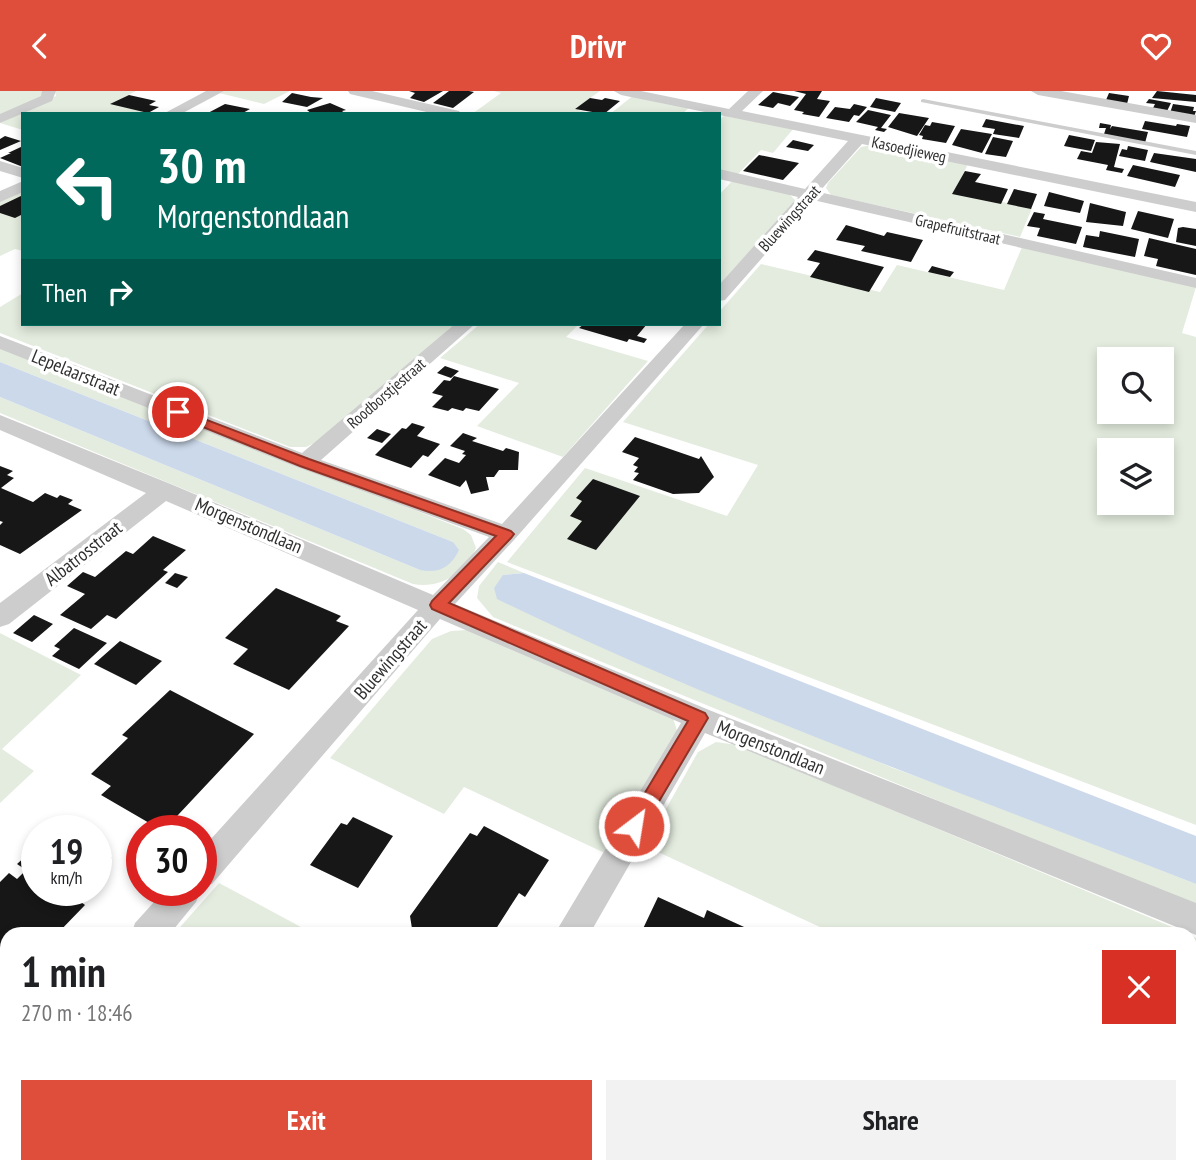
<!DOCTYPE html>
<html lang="en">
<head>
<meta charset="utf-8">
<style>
  :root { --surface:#fff; --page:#f2f2f2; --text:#202124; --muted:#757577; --accent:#df4d3b }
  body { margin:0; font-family:"PT Sans Narrow",sans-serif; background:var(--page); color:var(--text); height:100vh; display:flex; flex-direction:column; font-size:26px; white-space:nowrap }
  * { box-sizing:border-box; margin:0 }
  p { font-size:23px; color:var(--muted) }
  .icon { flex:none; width:38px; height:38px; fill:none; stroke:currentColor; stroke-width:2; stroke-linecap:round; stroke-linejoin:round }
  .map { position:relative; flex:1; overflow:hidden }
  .sheet { position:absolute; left:0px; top:836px; width:1197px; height:247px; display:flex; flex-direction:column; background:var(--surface); border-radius:21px 21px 0 0; box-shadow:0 4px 10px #0003 }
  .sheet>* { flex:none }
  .guide { position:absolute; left:21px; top:21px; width:700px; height:214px; border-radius:0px; box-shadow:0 4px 10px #0003; background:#00695c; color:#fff; overflow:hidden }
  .buttons { position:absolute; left:1097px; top:256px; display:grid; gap:14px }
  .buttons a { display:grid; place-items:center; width:77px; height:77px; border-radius:0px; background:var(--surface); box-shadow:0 4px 10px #0003; font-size:35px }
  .speed { position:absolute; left:21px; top:724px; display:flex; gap:14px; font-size:35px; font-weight:700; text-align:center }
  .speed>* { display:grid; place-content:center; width:91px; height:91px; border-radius:50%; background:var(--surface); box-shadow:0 4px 10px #0003; line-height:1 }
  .speed small { font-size:18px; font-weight:400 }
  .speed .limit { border:10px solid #d22; background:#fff; color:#111 }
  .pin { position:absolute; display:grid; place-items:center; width:60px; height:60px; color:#fff; margin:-30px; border:4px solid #fff; border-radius:50%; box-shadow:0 2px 7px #0007 }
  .me { position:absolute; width:77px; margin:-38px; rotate:31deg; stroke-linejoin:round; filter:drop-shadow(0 0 5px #0008) }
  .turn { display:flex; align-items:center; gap:24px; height:147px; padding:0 21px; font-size:32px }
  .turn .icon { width:91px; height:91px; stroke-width:2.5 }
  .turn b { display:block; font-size:49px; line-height:60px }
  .then { display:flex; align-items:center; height:66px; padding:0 21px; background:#0003; gap:14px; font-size:26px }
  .round { display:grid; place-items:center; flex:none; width:74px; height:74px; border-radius:0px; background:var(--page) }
  .head { display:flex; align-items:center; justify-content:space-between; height:119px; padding:0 21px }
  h1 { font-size:42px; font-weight:600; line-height:52px }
  .button { display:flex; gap:14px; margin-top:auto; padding:14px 21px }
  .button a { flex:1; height:80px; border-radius:0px; background:var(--accent); color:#fff; font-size:28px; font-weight:600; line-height:80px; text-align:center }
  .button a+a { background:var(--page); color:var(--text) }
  header { display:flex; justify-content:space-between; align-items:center; height:91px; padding:0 21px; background:var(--accent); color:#fff; font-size:32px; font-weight:600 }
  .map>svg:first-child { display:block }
</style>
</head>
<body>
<header><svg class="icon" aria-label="back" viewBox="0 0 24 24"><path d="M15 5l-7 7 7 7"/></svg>Drivr<svg class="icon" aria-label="heart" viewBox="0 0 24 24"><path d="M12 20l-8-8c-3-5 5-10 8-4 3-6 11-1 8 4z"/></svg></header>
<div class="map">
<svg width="1196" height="1083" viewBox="0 0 1196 1083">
  <rect width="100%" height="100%" fill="#fff"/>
  <path fill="#e4ecdf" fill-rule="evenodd" d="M0,0H43V7L0,26Z
    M55,0H136L112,13L159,23H23V39L0,32L56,5Z
    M224,0H290L264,13L219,2Z
    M494,0H600L575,18L592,23H472L501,2Z
    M634,4L691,15L682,23H610Z
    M726,23L794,37L773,62L761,59L737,84L719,80V29Z
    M871,54L968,73L954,101L1032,117L1020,146L831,104L826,97L828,92L861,56Z
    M733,89L787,101L796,110L721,192L719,104Z
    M23,99V160L15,158L0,165V110Z
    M1022,156L1196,196L1182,242L1196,246V734L507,471L585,377L727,425L758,374L623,331L709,233H719V221L761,173L880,201L897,174L1004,199ZM1110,268H1162V320H1110ZM1110,359H1162V411H1110Z
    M23,202V233H457L321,349L306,356H290L0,242V216Z
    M480,233H579L566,246L648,270L563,366L477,335L519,292L440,267Z
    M0,257L463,438L471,444L476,457C465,482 441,498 413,493L0,322V306L420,479L453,451L0,271Z
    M498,471L524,482L503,484L639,572L893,677L1003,717L1196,793V816L493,526L477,507L479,495Z
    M467,539L673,627L679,646L609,764L464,696L444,723L330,667L432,548L451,540Z
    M0,542L81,584L2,658L34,680L0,712Z
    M716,651L737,654L1189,843H835L645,755L698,661Z
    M219,792L314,843H174Z
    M1190,844L1196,847V1083H828L826,1076H1190Z
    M7,1037V1076H501L498,1083H0V1045Z"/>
  <path fill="#ccd9eb" d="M0,271L453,451L459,459C451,476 439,483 420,479L0,306Z
    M524,482L1196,745V793C962,701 723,618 497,508L494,497L503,484Z"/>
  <path fill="#171717" d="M409,0H443L424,11L410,7L415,2Z
    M449,0H469L474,1L453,17L433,12Z
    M794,0H822L817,8L830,10L819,26L802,23L804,21L794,19L806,3Z
    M1157,0L1196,4V11L1152,7Z
    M773,1L799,6L790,15L778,12L773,17L758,14Z
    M292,2L311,6L323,7L307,16L282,11Z
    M1109,2L1129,5L1127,13L1106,9Z
    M129,4L156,10L149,14L159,16L148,22L110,13Z
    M590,7L602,9L605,7L620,10L604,23L575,18Z
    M876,7L901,12L895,21L870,16Z
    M1149,8L1171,12L1166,22L1152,19L1155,13L1146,12Z
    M330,12L346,19L342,20L346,23H312L307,19Z
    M225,13L250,18L241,23H206Z
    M854,13L867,16L859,25L854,24L849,31L826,27L835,16L850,18Z
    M1173,13L1194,16L1193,20H1196L1194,26L1170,22Z
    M868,19L891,24L881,37L887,38L884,41L875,39L878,36L856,31Z
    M899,22L929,27L917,45L888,36Z
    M986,28L1024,35L1019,47L993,43L995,38L982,36Z
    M1145,30L1176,35L1177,33L1190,35L1187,46L1142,38Z
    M932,31L955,35L946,52L922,48L923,45L919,44L925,34L930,35Z
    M1100,32L1111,34L1110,38L1112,35L1148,41L1145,52L1104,43L1106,37H1099Z
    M961,38L992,43L982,62L952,54Z
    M1069,44L1095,49L1091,60L1064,55Z
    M5,45L21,50L0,59V48Z
    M993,46L1013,50L1006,66L985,63Z
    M793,49L814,54L808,60L786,56Z
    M1096,51L1120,53L1114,76L1124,78L1122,82L1106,79L1108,74L1077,68L1081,60L1092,62Z
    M23,55V76L0,67L11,62H8Z
    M1128,55L1148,59L1145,70L1119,65L1122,58L1127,59Z
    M1154,62L1196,68V81L1150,71Z
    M759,64L799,72L783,89L743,80Z
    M1133,74L1180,84L1175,96L1127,85Z
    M965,80L981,83L975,91L1008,98L1001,113L952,103Z
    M1014,98L1037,103L1031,118L1007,113Z
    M1049,101L1084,110L1080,122L1044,115Z
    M23,104V123L15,127L0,122V115Z
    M1090,112L1126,121L1123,135L1086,131Z
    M1138,120L1174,128L1168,147L1131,138Z
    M1034,121L1045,123L1043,128L1082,136L1076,153L1037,145L1040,137L1027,135Z
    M846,134L884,145L887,141L923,149L911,171L861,160L865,155L836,149Z
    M1183,136L1196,138V155L1176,151L1178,137Z
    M1100,140L1139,148L1135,166L1083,156L1086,144L1099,146Z
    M1149,147L1196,158V184L1156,175L1158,168L1144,165Z
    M815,159L884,176L869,201L810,186L820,172L807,169Z
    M932,175L954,181L950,186L928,181Z
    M584,233H647L637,245L647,248L644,252L629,248L627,251L579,237Z
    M445,275L459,280L451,287L437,282Z
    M454,285L499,298L479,320L466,317L463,320L452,317L448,320L432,316L443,305L432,302L444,289L450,290Z
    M412,332L425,336L417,345L440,353L428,366L423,364L411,377L375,364L402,337L406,338Z
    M377,338L391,343L382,352L367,347Z
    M463,342L477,347L472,350L503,360L506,357L519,361L518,379H499L494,386H486L489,399L471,403L466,389L460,396L428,384L445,367L459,372L466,364L462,363L465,360L450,355Z
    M635,346L699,368L701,365L714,386L699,402L673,403L633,389L639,382L634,381L638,376L633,374L639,367L622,361Z
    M0,375L13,380L7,384L14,387L1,397L33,411L45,402L57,407L60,404L73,409L68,413L82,419L20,463L0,454V434L3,431L0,430Z
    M593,388L640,405L596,459L567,448L582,430L570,425L582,410L576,407Z
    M153,445L186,459L163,479L168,481L116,528L107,524L91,538L60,524L85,503L67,495L83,481L95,486L126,460L133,463Z
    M175,482L188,486L177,497L165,492Z
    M276,497L341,525L336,530L349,535L289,599L233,573L248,558L225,547Z
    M34,524L53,533L32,551L13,542Z
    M74,537L107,552L79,578L52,565L60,558L54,555Z
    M120,550L162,570L136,594L94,573Z
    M170,599L254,643L163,740L101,704L111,695L91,683L128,647L122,644Z
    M353,726L393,745L358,797L310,774L341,732L347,734Z
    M484,735L549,769L525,806L519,802L492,844H413L410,825L470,742L477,745Z
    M37,755V800H80L74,806L85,814L56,844H7L5,895L0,891V791L9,782L17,788L26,779L17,773Z
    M96,757L112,767L96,784Z
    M658,806L704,827L707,819L755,841L754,844H640Z
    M516,1076H676L673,1083H512Z"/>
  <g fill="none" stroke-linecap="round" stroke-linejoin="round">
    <path fill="#cdcdcd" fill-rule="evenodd" d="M923,8L1196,60V64L921,11V9Z"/>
    <path fill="#cdcdcd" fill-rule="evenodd" d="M42,0H56L52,10L0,32V23L41,5Z
      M206,0H224L181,23H163Z
      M348,0H372L459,20L461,23H435L350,3Z
      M614,0H641L729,18L748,0H763L742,20L1196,111V121L862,53L819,101L1196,187V197L813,109L725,209L719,210V194L798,106L719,88V78L805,98L848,50L621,4Z
      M1031,0H1061L1196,24V32L1038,4Z
      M0,70L23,77V87L0,80Z
      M23,90V101L0,111V100Z
      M455,233H475L321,369L502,433L685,233H704L514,449L455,513L709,619L1196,812V844L705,642L589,844H554L681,632L440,528L212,793L201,797V759L418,519L166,410L9,533L0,536V512L146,402L0,339V324L173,394L433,504L489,446L297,376L0,258V245L302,362Z
      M164,800H201L196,811L169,844H131L135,832Z
      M7,983V1026L0,1029V986Z
      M782,1076H820L821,1083H781Z"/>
  </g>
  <path fill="#df4d3b" stroke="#913226" stroke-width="2" d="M178,318L309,368L511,440L514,443L511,447L449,512L705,622L708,627L641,741L634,744L628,741L625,735L688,630L432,518L430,514L432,510L496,445L300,375L173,324L171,321Z"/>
  <g text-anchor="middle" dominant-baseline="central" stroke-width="7" stroke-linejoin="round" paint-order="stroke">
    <g font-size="16" fill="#303030" stroke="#fff">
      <text transform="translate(909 58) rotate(12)">Kasoedjieweg</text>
      <text transform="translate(789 127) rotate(-48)">Bluewingstraat</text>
      <text transform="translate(958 138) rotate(13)">Grapefruitstraat</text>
      <text transform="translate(386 302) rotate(-41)">Roodborstjestraat</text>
    </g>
    <g font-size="19" fill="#303030" stroke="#fff">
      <text transform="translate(76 281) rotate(22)">Lepelaarstraat</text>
      <text transform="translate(249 434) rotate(23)">Morgenstondlaan</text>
      <text transform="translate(83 462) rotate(-38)">Albatrosstraat</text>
      <text transform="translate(390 568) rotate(-49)">Bluewingstraat</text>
      <text transform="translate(771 656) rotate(22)">Morgenstondlaan</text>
    </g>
  </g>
</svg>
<div class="buttons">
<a><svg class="icon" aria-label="search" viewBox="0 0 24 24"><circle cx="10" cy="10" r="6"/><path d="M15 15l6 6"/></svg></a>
<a><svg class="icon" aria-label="layers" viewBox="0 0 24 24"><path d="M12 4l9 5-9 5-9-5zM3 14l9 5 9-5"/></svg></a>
</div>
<div class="speed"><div>19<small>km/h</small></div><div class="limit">30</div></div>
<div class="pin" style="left:178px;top:321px;background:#d93025"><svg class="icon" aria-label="arrive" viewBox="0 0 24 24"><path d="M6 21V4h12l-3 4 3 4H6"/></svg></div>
<svg class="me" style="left:634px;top:735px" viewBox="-20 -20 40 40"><circle r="17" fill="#df4d3b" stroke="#fff" stroke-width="3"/><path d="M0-11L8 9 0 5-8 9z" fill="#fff"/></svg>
<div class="guide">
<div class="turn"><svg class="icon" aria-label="left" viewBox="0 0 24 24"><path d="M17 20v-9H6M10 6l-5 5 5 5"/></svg><div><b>30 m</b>Morgenstondlaan</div></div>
<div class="then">Then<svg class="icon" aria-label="right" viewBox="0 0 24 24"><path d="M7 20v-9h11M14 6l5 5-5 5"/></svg></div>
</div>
<section class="sheet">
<div class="head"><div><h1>1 min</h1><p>270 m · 18:46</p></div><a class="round" style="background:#d93025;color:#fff"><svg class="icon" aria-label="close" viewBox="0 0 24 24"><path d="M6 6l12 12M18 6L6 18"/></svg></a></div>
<div class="button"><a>Exit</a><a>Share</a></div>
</section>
</div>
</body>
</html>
